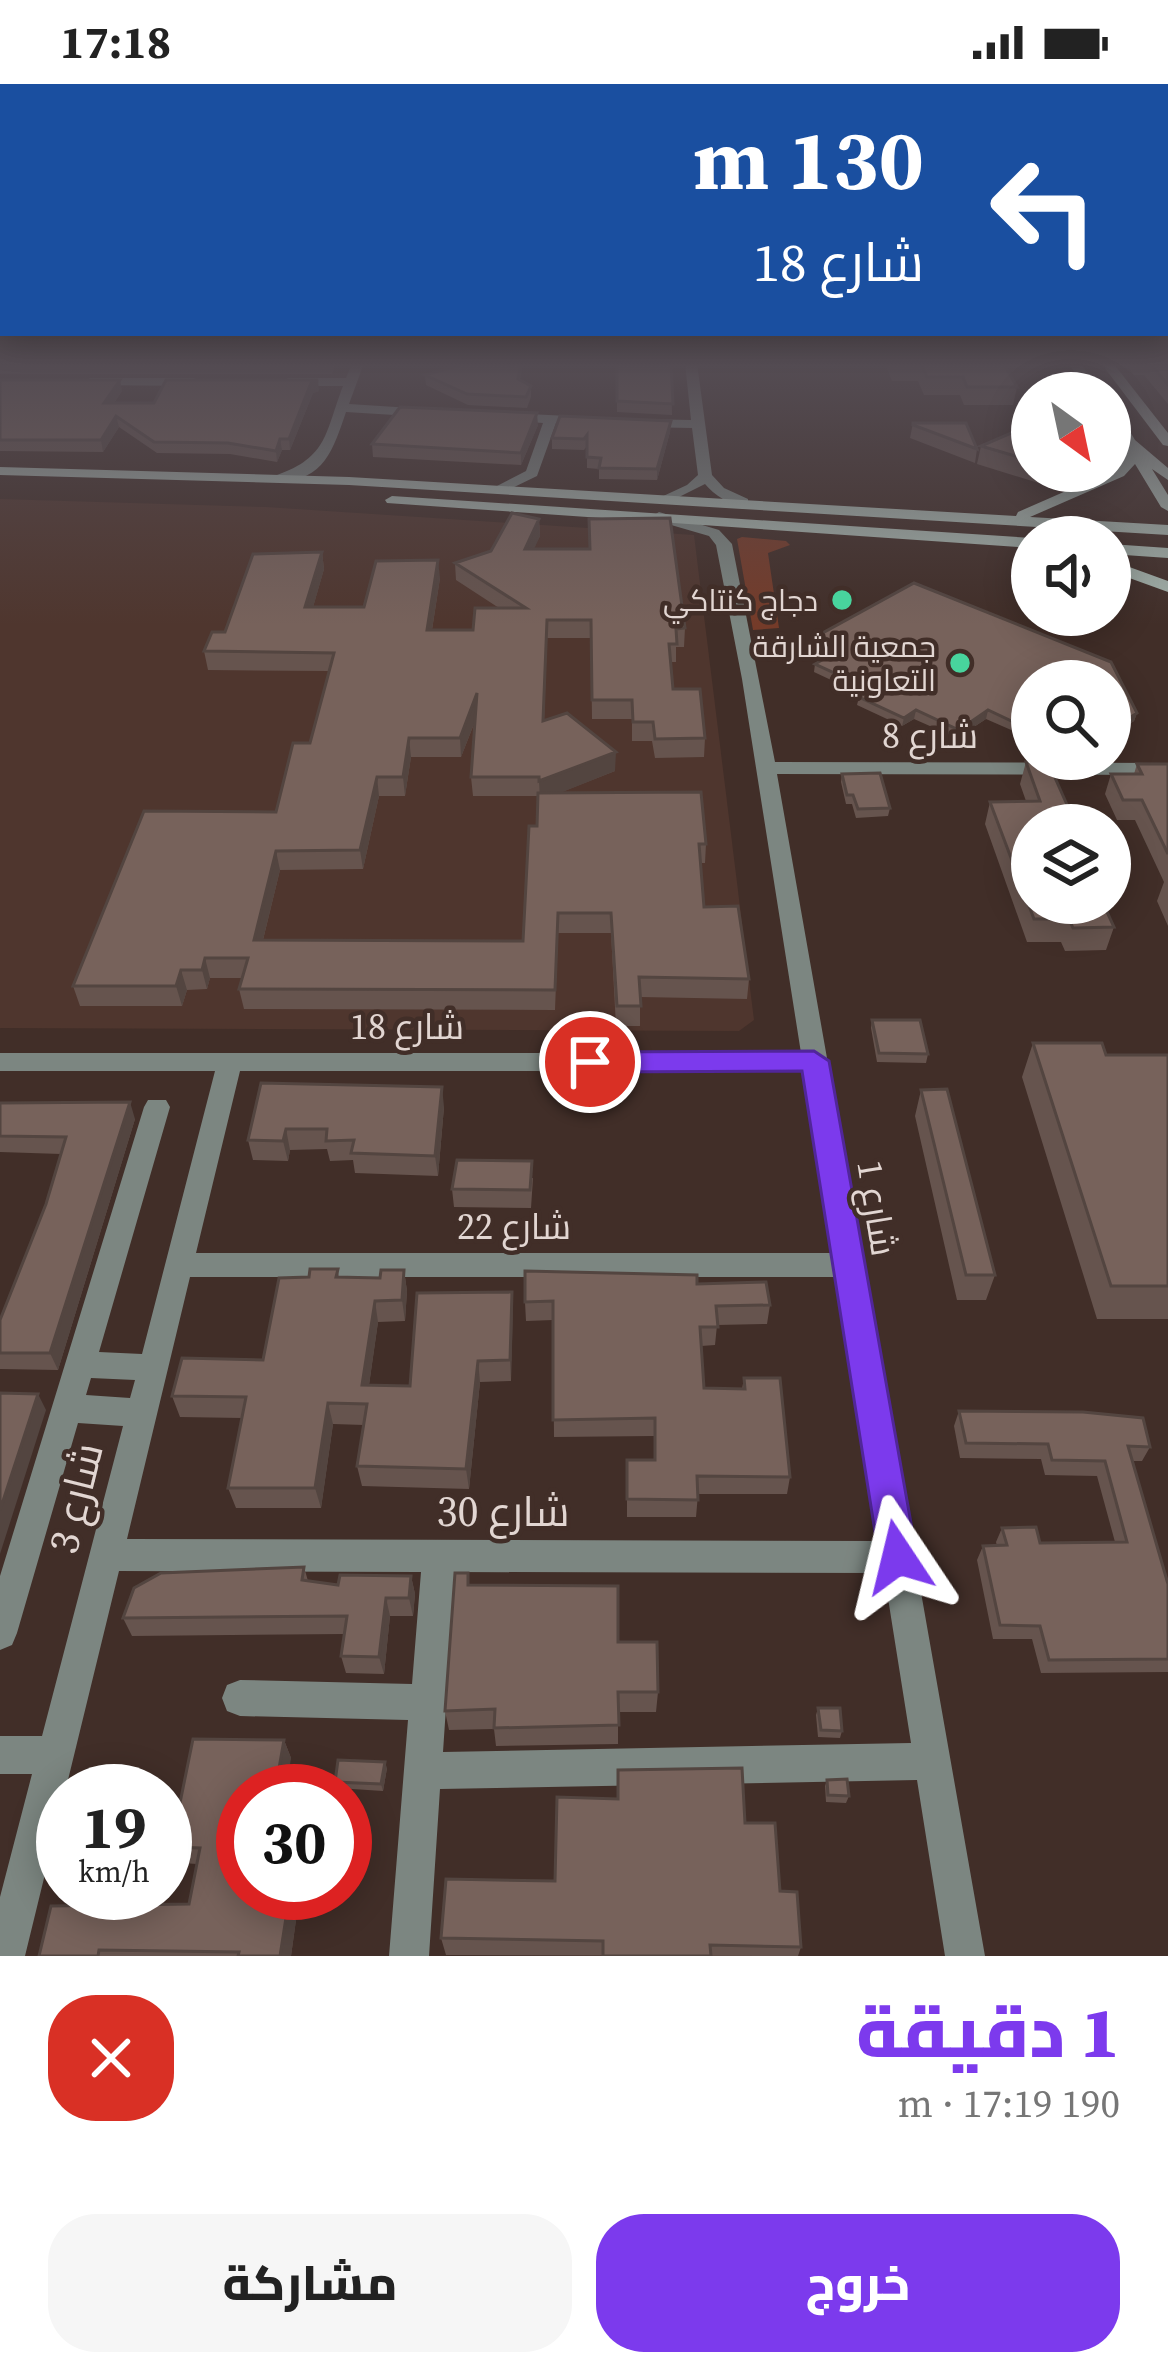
<!DOCTYPE html>
<html lang="ar">
<head>
<meta charset="utf-8">
<style>
  :root { --surface:#fff; --page:#f6f6f6; --text:#222; --muted:#767676; --accent:#7c3aed }
  body { margin:0; font-family:"Source Serif 4",Cairo,serif; background:var(--page); color:var(--text); direction:rtl; height:100vh; display:flex; flex-direction:column; font-size:45px; white-space:nowrap }
  * { box-sizing:border-box; margin:0 }
  p { font-size:39px; color:var(--muted) }
  .icon { flex:none; width:66px; height:66px; fill:none; stroke:currentColor; stroke-width:2; stroke-linecap:round; stroke-linejoin:round }
  .map { position:relative; height:1872px; overflow:hidden; direction:ltr }
  .details { display:flex; flex-direction:column; background:var(--surface); flex:1 }
  .details>* { flex:none }
  .hud { position:absolute; left:0px; top:0px; width:1170px; height:252px; box-shadow:0 6px 30px #0003; direction:rtl; background:#1a4fa0; color:#fff; overflow:hidden }
  .needle { width:78px; rotate:147deg }
  .tools { position:absolute; left:1011px; top:288px; display:grid; gap:24px }
  .tools a { display:grid; place-items:center; width:120px; height:120px; border-radius:50%; background:var(--surface); box-shadow:0 6px 30px #0003; font-size:60px }
  .speed { position:absolute; left:36px; top:1680px; display:flex; gap:24px; font-size:60px; font-weight:700; text-align:center }
  .speed>* { display:grid; place-content:center; width:156px; height:156px; border-radius:50%; background:var(--surface); box-shadow:0 6px 30px #0003; line-height:1 }
  .speed small { font-size:30px; font-weight:400 }
  .speed .limit { border:18px solid #d22; background:#fff; color:#111 }
  .pin { position:absolute; display:grid; place-items:center; width:102px; height:102px; color:#fff; margin:-51px; border:6px solid #fff; border-radius:50%; box-shadow:0 3px 12px #0007 }
  .me { position:absolute; width:132px; margin:-66px; rotate:350deg; stroke-linejoin:round; filter:drop-shadow(0 0 9px #0008) }
  .turn { display:flex; align-items:center; gap:42px; height:252px; padding:0 48px; font-size:54px }
  .turn .icon { width:156px; height:156px; stroke-width:2.5 }
  .turn b { display:block; font-size:84px; line-height:102px }
  .round { display:grid; place-items:center; flex:none; width:126px; height:126px; border-radius:48px; background:var(--page) }
  .summary { display:flex; align-items:center; justify-content:space-between; height:204px; padding:0 48px }
  h1 { font-size:72px; font-weight:800; line-height:90px; color:var(--accent) }
  .primary-button { display:flex; gap:24px; margin-top:auto; padding:24px 48px }
  .primary-button a { flex:1; height:138px; border-radius:48px; background:var(--accent); color:#fff; font-size:48px; font-weight:800; line-height:138px; text-align:center }
  .primary-button a+a { background:var(--page); color:var(--text) }
  .status { display:flex; justify-content:space-between; align-items:center; height:84px; padding:0 60px; background:var(--surface); direction:ltr }
  .status svg { height:33px; fill:currentColor }
  .map>svg:first-child { display:block }
</style>
</head>
<body>
<div class="status"><b>17:18</b><svg viewBox="0 0 49 12"><path d="M0 12V9h3v3zM5 12V6h3v6zM10 12V3h3v9zM15 12V0h3v12zM26 1h20v11H26zM47 4h2v5h-2z"/></svg></div>
<div class="map">
<svg width="1168" height="1872" viewBox="0 0 1168 1872">
  <rect width="100%" height="100%" fill="#412e28"/>
  <path fill="#4f362e" d="M0,415L266,423L694,451L754,936L739,947L0,944Z"/>
  <path fill="#743b29" d="M742,453L786,457L790,461L768,469L779,544L753,546L737,455Z"/>
  <g fill="none" stroke-linecap="round" stroke-linejoin="round">
    <path fill="#7c8681" fill-rule="evenodd" d="M352,279H364L349,320L427,325L434,329L427,333L346,328C333,366 324,398 277,397V391C328,373 325,349 343,302H288L282,298L288,294H346Z
      M685,279H697L712,391L724,404L748,415V421C732,423 715,412 705,400L671,417L659,414L687,401L698,391L692,344L641,343L634,339L641,335L691,336Z
      M90,294H194L200,298L194,302L86,301L84,298Z
      M509,329L588,333L595,337L588,341L556,339L537,392L502,409L495,405L497,402L526,387L543,339L504,336V330Z
      M659,428L719,446L732,460L775,678L1168,679V691L777,690L985,1872H945L917,1696L440,1705L429,1872H389L408,1636L240,1632L227,1627L222,1614L227,1601L240,1596L412,1600L421,1488L119,1487L25,1872H0V1813L32,1690H0V1652H42L123,1342L78,1339L17,1549L12,1561L0,1566V1492L144,1023L148,1016H166L170,1023L99,1268L142,1270L215,987H0V969H801L742,595L716,461L709,452L654,436L651,433ZM240,987H804L833,1169H196ZM190,1193H837L879,1457L127,1455ZM91,1294L135,1296L130,1314L86,1311ZM455,1488L884,1489L911,1659L443,1668Z"/>
    <path fill="#a5b4ac" fill-rule="evenodd" d="M1068,279H1080L1103,309H1090Z
      M1101,279H1113L1168,349V362L1163,361Z
      M1110,321L1115,322L1135,356L1168,384V396L1152,385L1168,411V427L1161,423L1135,380L1124,392L1030,433L1168,441V451L349,401L0,391V383L349,393L1016,432L1018,428L1114,386L1127,365L1110,336Z
      M392,412L1032,454V464L387,419L385,416Z
      M1110,460L1168,464V474L1110,470Z
      M1110,476L1168,497V508L1110,487Z"/>
  </g>
  <path fill="#66544e" fill-rule="evenodd" d="M0,279H336L332,290H0Z
    M467,279H523L520,296L531,302V313L527,324L468,321L426,301L425,291Z
    M599,279H671L672,331L617,328V279Z
    M885,279H1003L1017,303L1013,321H964L960,311H924L918,297H892Z
    M1126,279H1168V320L1144,291H1134Z
    M0,296L122,307L114,319H154L319,307L313,309L290,366H282L277,378L230,370L157,369L119,343L103,368L0,367Z
    M671,337L670,348L657,396L599,395V385L587,384V362L584,366L552,365V354Z
    M913,339L977,365L975,379L910,354Z
    M1032,340V387H1075L1045,401L977,380L981,362Z
    M538,341L521,381L373,373L372,360Z
    M539,435L540,452L533,465L685,544L684,563H676V578H670L673,605L705,654L704,673L655,674L652,657H632V635H592L591,554H547L544,637L615,687L559,709L706,760L705,779H701L704,823L749,895L747,915L640,913V942H616L611,849H558L555,926L244,925L239,905L242,894H210L207,905L187,906L182,922H80L73,902L276,728L310,659L329,587L208,586L204,567L225,548L322,468L324,485L313,523H364L440,494L432,546H473L499,524L456,496L455,479L491,467ZM476,635L471,693L473,712H538L537,742L523,857L263,856L280,786L363,785L379,712H405L411,673H461Z
    M914,499L1111,578L1137,629L1134,637L1113,651H1110V597H1032V649H1018L986,635L957,654L914,635L902,642L857,621L859,613L863,611L814,588L815,580L837,568L818,559L819,551Z
    M1026,678L1076,741H1032L1114,843L1106,866L1065,867L1061,858H1027L985,740L990,718L1026,717L1020,700Z
    M1137,680H1168V842L1157,817L1164,798L1135,736H1117L1105,710L1111,690H1134Z
    M842,690L890,724L888,732L856,734L852,720H846L841,698Z
    M872,936L928,970L926,979L877,978L871,944Z
    M1033,959L1106,971H1168V1235H1097L1022,993Z
    M261,999L444,1023L438,1092L355,1089L353,1076L330,1077L327,1065L290,1066L288,1077L253,1076L248,1056Z
    M921,1006L995,1191L986,1216H957L915,1032Z
    M0,1019L135,1035L58,1286L0,1285V1236L46,1120L61,1070L0,1068Z
    M533,1094L531,1124L454,1123L452,1105Z
    M338,1185L339,1194H380L404,1186L407,1207L405,1237L378,1238L369,1301L410,1302L512,1208L511,1297L480,1298L469,1405L362,1402L357,1382L364,1341L333,1340L321,1424H236L228,1404L242,1334L180,1333L172,1312L263,1276L309,1193Z
    M697,1200L770,1221L767,1240L717,1241L715,1261L701,1262L704,1304L742,1305L744,1294L790,1393L787,1410H698L696,1433H627V1376H654V1352L554,1353L553,1236L526,1237L525,1218Z
    M959,1327L1150,1363L1142,1377H1133L1168,1500V1588L1041,1589L1032,1555H993L977,1476L983,1462H997L996,1458L1002,1444L1040,1459L1115,1458L1097,1392L1045,1391L1041,1375L960,1374L954,1342Z
    M304,1483L308,1497L338,1501L411,1492L415,1510L413,1532H390L384,1590L346,1589L341,1572L344,1550L132,1552L123,1534Z
    M470,1501L618,1558L658,1608L656,1628H618V1660L496,1662L494,1645L449,1646L445,1627Z
    M818,1624L842,1647L840,1654L818,1653L816,1631Z
    M284,1656L291,1674L243,1809H270L268,1820L296,1836L291,1872H39L189,1820L197,1780L181,1779L171,1763Z
    M387,1684L383,1707L337,1704L335,1698Z
    M827,1696L849,1712L846,1719L826,1718L825,1702Z
    M745,1739L780,1807L801,1863L798,1872L446,1871L441,1854L555,1797Z"/>
  <path fill="#534540" d="M120,296L122,307L107,329L104,319Z
    M318,296L319,307L313,309L290,366L289,355L311,299Z
    M537,329L538,341L521,381V369Z
    M116,332L119,343L103,368L101,356Z
    M671,337L670,348L657,396V385Z
    M280,355L282,366L277,378L276,367Z
    M1048,387H1075L1045,401Z
    M539,435L540,452L526,483L525,465Z
    M322,468L324,485L308,541L305,523Z
    M438,476L440,494L429,565L427,546Z
    M477,609L479,627L461,673L460,654Z
    M916,626L914,635L902,642L904,634Z
    M988,626L986,635L957,654L959,646Z
    M1137,629L1134,637L1113,651L1116,643Z
    M409,654L411,673L405,712L403,693Z
    M616,668L615,687L540,717L539,697Z
    M377,693L379,712L363,785L360,766Z
    M276,767L280,786L258,876L254,856Z
    M205,874L210,894L207,905L202,886Z
    M181,886L187,906L182,922L176,902Z
    M442,1003L444,1023L438,1092L435,1072Z
    M130,1018L135,1035L58,1286L50,1269Z
    M286,1045L290,1066L288,1077L283,1057Z
    M404,1186L407,1207L405,1237L402,1216Z
    M512,1208L513,1229L511,1297L510,1276Z
    M375,1217L378,1238L366,1322L362,1301Z
    M478,1277L480,1298L469,1405L466,1385Z
    M38,1310L46,1326L0,1470V1426Z
    M328,1319L333,1340L321,1424L315,1404Z
    M411,1492L415,1510L413,1532L409,1514Z
    M386,1514L390,1532L384,1590L379,1573Z
    M284,1656L291,1674L286,1707H275Z
    M385,1678L387,1684L383,1707L381,1700Z
    M259,1809H270L265,1835L257,1820Z
    M288,1821L296,1836L291,1872H280Z"/>
  <path fill="#77625b" stroke="#534540" stroke-width="3" d="M467,279H521L518,295L531,302L526,313L467,310L425,291Z
    M617,279H671L673,320L617,317Z
    M921,279H1003L1017,303H967L963,293H927Z
    M1150,279H1168V301Z
    M0,296H120L104,319H154L166,296H318L311,299L289,355H280L276,367L228,359L154,358L116,332L101,356H0Z
    M400,323L537,329L521,369L372,360Z
    M560,332L671,337L657,385L599,384L601,374L587,373V351L584,355L552,354Z
    M913,339H966L977,365L913,341Z
    M1032,340V377L981,362Z
    M512,429L539,435L525,465H590L589,435L670,434L685,544L676,545L677,560H669L673,605H700L705,654L655,655L653,638H633L632,616H592L591,536H547L543,637L567,629L616,668L539,697V693H471L477,609L460,654H409L403,693H377L360,766L276,767L254,856L523,857L529,742H537L538,709L701,708L706,760H699L704,823L738,822L749,895L639,893L641,922H617L611,829H558L555,906L239,905L248,874H205L202,886H181L176,902H73L144,727L276,728L293,659H310L334,569L204,567L212,548H225L253,470L322,468L305,523H364L376,477L438,476L427,546H473L475,524H526L455,479L491,467Z
    M914,499L1111,578L1137,629L1116,643H1110V597H1032V641H1020L988,626L959,646L916,626L904,634L859,613L871,606L815,580L845,563L819,551Z
    M1026,678H1048L1076,741H1032V819H1103L1114,843L1073,844L1069,835H1034L990,718L1040,717Z
    M1137,680H1168V770L1142,716H1123L1111,690H1142Z
    M880,689L890,724L858,725L853,711H847L842,690Z
    M872,936H920L928,970L879,969Z
    M1033,959H1102L1106,971H1168V1202H1111Z
    M261,999L442,1003L435,1072L351,1069L354,1056L326,1057L327,1045H286L283,1057L248,1056Z
    M947,1005L995,1191H966L921,1006Z
    M130,1018L50,1269H0V1236L46,1120L66,1053L0,1052V1019Z
    M457,1076L532,1077L530,1106L452,1105Z
    M310,1185H338L336,1193L380,1194L381,1186H404L402,1216L375,1217L362,1301L410,1302L417,1209L512,1208L510,1276L478,1277L466,1385L357,1382L367,1320L328,1319L315,1404H228L246,1313L172,1312L182,1274L263,1276L279,1194L309,1193Z
    M525,1187L697,1191V1200L766,1198L770,1221L716,1222L718,1243H700L704,1304L745,1305L744,1294H780L790,1393L697,1392L698,1416L627,1415V1376H655V1334L553,1336V1217L525,1218Z
    M0,1309L38,1310L0,1426Z
    M959,1327L1083,1328L1143,1334L1150,1363L1128,1362L1168,1500V1575L1049,1576L1040,1542L1000,1541L983,1462L1007,1461L1002,1444L1036,1443L1040,1459L1127,1458L1105,1377L1052,1376L1048,1360L966,1359Z
    M304,1483L302,1496L338,1501L340,1491L411,1492L409,1514H386L379,1573L341,1572L347,1532L123,1534L134,1504L161,1489Z
    M455,1489H468V1501L618,1502V1558H657L658,1608H618L619,1641L494,1644L495,1625L445,1627Z
    M818,1624H840L842,1647L821,1646Z
    M193,1655L284,1656L275,1707H243V1809H259L257,1820L288,1821L280,1872H238L239,1868L99,1866L98,1872H39L51,1822L189,1820L200,1764L171,1763Z
    M338,1676L385,1678L381,1700L335,1698Z
    M742,1684L745,1739H775L780,1807L797,1808L801,1863L710,1861L711,1872H603V1857L441,1854L446,1795L555,1797L557,1713L618,1715V1686Z
    M847,1695L849,1712L828,1711L827,1696Z"/>
  <linearGradient id="sky" x2="0" y2="1"><stop stop-color="#241916"/><stop offset="0.52" stop-color="#544c53"/><stop offset="1" stop-color="#544c53" stop-opacity="0"/></linearGradient>
  <rect width="1168" height="541" fill="url(#sky)"/>
  <path fill="#7c3aed" stroke="#51269a" stroke-width="3" d="M814,967L829,977L917,1473L911,1486L898,1492L884,1486L879,1473L802,987L590,988L575,978L590,968Z"/>
  <g fill="#48d49d" stroke="#412e28" stroke-width="4.5">
    <circle cx="842" cy="516" r="12"/>
    <circle cx="960" cy="579" r="12"/>
  </g>
  <g text-anchor="middle" dominant-baseline="central" stroke-width="9" stroke-linejoin="round" paint-order="stroke">
    <g font-size="30" fill="#e2d6d2" stroke="#412e28" text-anchor="end">
      <text x="818" y="516">دجاج كنتاكي</text>
      <text x="936" y="562">جمعية الشارقة<tspan x="936" dy="34">التعاونية</tspan></text>
    </g>
    <g font-size="36" fill="#e2d6d2" stroke="#412e28">
      <text x="930" y="651">شارع 8</text>
      <text x="407" y="942">شارع 18</text>
      <text transform="translate(877 1124) rotate(81)">شارع 1</text>
      <text x="514" y="1142">شارع 22</text>
    </g>
    <g font-size="42" fill="#e2d6d2" stroke="#412e28">
      <text transform="translate(75 1414) rotate(-76)">شارع 3</text>
      <text x="503" y="1427">شارع 30</text>
    </g>
  </g>
</svg>
<div class="tools">
<a><svg class="needle" viewBox="-14 -14 28 28"><path d="M0-13l5 13h-10z" fill="#e53935"/><path d="M0 13l5-13h-10z" fill="#767676"/></svg></a>
<a><svg class="icon" aria-label="sound" viewBox="0 0 24 24"><path d="M4 9h4l5-4v14l-5-4H4zM17 9q2 3 0 6"/></svg></a>
<a><svg class="icon" aria-label="search" viewBox="0 0 24 24"><circle cx="10" cy="10" r="6"/><path d="M15 15l6 6"/></svg></a>
<a><svg class="icon" aria-label="layers" viewBox="0 0 24 24"><path d="M12 4l9 5-9 5-9-5zM3 14l9 5 9-5"/></svg></a>
</div>
<div class="speed"><div>19<small>km/h</small></div><div class="limit">30</div></div>
<div class="pin" style="left:590px;top:978px;background:#d93025"><svg class="icon" aria-label="arrive" viewBox="0 0 24 24"><path d="M6 21V4h12l-3 4 3 4H6"/></svg></div>
<svg class="me" style="left:898px;top:1473px" viewBox="-20 -20 40 40"><path d="M0-17L14 15 0 8-14 15z" fill="#7c3aed" stroke="#fff" stroke-width="4"/></svg>
<div class="hud">
<div class="turn"><svg class="icon" aria-label="left" viewBox="0 0 24 24"><path d="M17 20v-9H6M10 6l-5 5 5 5"/></svg><div><b>130 m</b>شارع 18</div></div>
</div>
</div>
<section class="details">
<div class="summary"><div><h1>1 دقيقة</h1><p>190 m · 17:19</p></div><a class="round" style="background:#d93025;color:#fff"><svg class="icon" aria-label="close" viewBox="0 0 24 24"><path d="M6 6l12 12M18 6L6 18"/></svg></a></div>
<div class="primary-button"><a>خروج</a><a>مشاركة</a></div>
</section>
</body>
</html>
